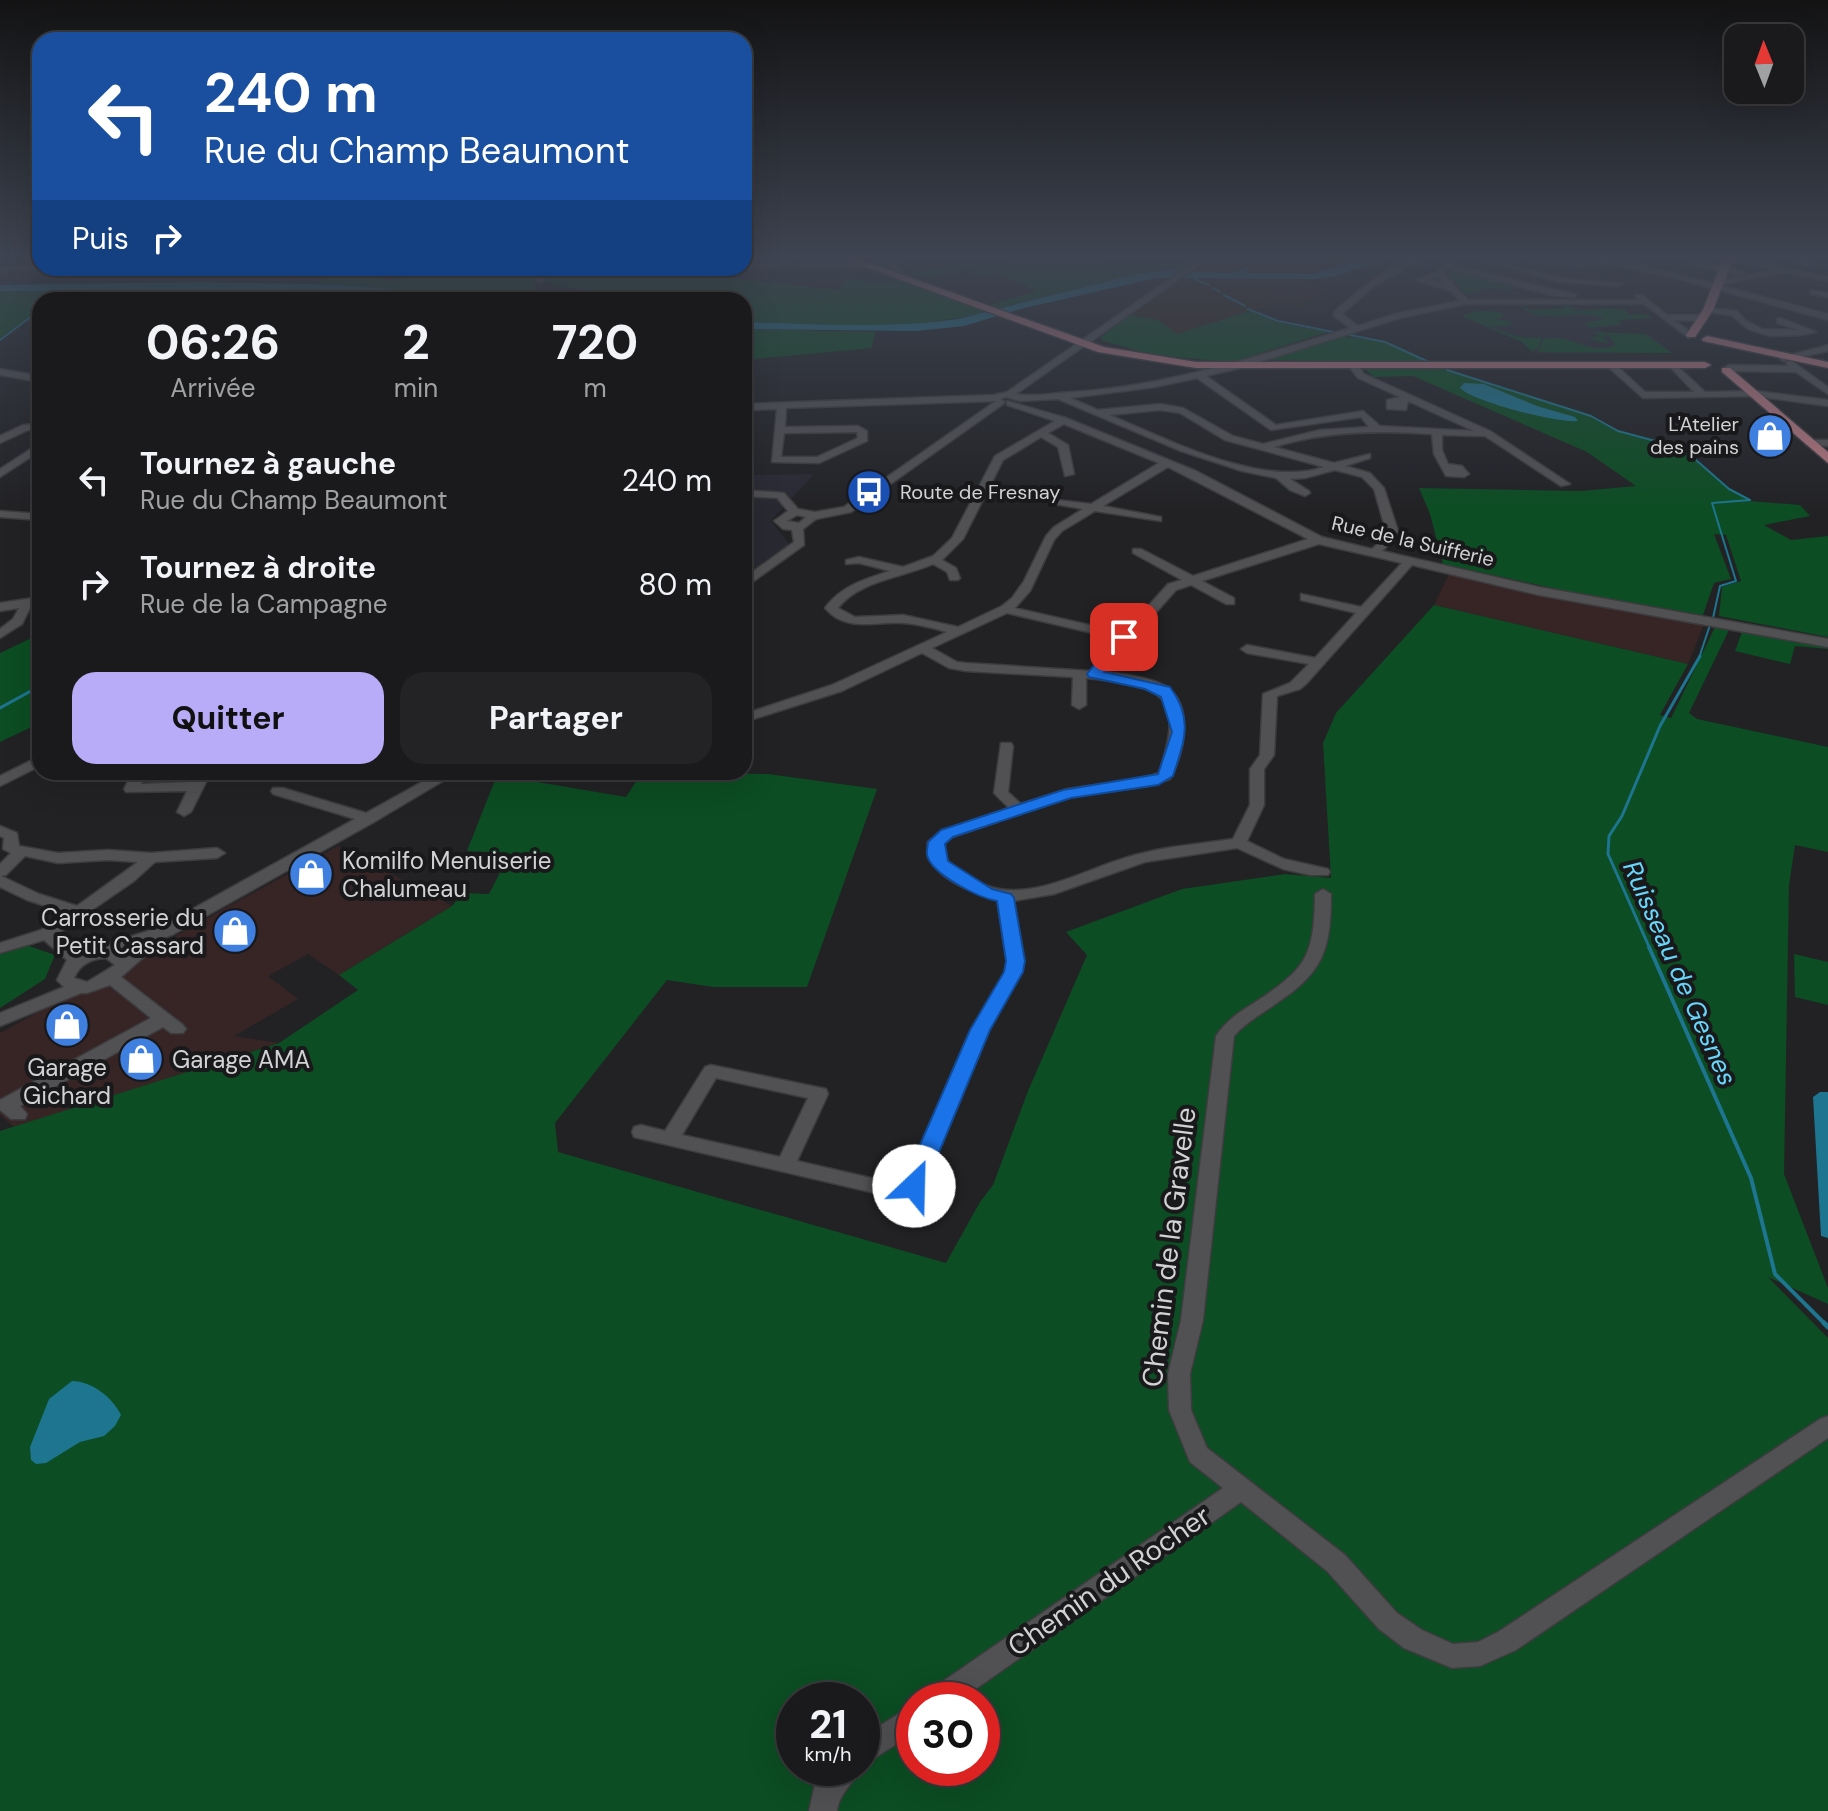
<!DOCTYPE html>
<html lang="fr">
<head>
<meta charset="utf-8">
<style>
  :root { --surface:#1a1a1c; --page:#232325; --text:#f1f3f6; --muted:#9fa1a3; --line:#38383b; --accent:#b8abf7 }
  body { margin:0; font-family:"DM Sans",sans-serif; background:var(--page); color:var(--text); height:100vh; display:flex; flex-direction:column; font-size:30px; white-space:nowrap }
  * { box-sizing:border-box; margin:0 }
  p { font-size:26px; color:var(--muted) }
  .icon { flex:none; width:44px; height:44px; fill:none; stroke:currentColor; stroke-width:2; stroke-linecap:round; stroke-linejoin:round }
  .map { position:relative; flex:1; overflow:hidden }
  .panel { position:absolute; left:32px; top:292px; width:720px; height:488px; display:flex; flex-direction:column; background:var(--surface); border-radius:24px; box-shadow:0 8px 32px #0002,0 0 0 2px var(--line) }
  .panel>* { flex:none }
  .top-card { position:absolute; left:32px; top:32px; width:720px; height:244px; border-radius:24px; box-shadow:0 8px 32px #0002,0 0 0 2px var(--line); background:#1a4fa0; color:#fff; overflow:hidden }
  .needle { width:52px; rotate:359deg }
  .buttons { position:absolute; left:1724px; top:24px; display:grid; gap:16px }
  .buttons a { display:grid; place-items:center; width:80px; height:80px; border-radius:16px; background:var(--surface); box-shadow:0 8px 32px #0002,0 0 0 2px var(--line); font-size:40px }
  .speed { position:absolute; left:776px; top:1682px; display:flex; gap:16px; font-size:40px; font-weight:700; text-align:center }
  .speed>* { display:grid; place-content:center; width:104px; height:104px; border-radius:50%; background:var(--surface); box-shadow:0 8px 32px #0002,0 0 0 2px var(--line); line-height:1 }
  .speed small { font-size:20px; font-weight:400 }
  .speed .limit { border:12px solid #d22; background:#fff; color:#111 }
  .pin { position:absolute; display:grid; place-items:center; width:68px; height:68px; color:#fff; margin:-34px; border-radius:16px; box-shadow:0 4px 12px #0006 }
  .me { position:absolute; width:88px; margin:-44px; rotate:24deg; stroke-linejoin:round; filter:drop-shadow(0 0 6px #0008) }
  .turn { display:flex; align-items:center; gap:28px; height:168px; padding:0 40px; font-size:36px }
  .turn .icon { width:104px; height:104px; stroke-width:2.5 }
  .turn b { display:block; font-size:56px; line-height:68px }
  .then { display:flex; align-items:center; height:76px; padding:0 40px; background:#0003; gap:16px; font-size:30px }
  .eta { display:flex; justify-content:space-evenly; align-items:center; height:136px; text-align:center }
  .eta b { font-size:48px; font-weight:700; line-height:56px }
  .primary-button { display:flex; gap:16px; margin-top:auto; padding:16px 40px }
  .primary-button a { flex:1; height:92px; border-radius:24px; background:var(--accent); color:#111; font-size:32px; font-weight:700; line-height:92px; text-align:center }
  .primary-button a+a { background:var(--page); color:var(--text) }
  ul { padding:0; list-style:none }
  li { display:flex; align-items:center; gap:24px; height:104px; padding:0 40px }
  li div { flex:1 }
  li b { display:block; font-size:30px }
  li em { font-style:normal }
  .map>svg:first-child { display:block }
</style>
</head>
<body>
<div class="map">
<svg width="1828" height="1811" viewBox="0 0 1828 1811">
  <rect width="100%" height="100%" fill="#222225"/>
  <path fill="#292932" d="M1502,286L1526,296L1548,298V302L1476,301L1466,294L1478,292L1474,289Z
    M1526,310L1597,313L1617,320L1624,327H1598L1605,334H1650L1672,353L1534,354L1522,342L1489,327L1504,322L1494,318L1504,315L1500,312Z
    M814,474L771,521L790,545L744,578V475Z"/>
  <path fill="#372425" d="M1449,574L1503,587L1704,625L1688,664L1434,605Z
    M338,846L452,906L339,975L308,954L268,976L298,999L234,1036L279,1043L14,1127L0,1115V1033Z"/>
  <path fill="#35261b" d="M1213,259H1362L1294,279H1309L1329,292L1321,294L1325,298L1305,300L1303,307L1298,308L1286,305L1260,308L1177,334L1158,320L1131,315L1181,280L1286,279L1247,273L1243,267L1231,273L1191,272Z"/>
  <path fill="#0c4d23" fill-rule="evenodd" d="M952,259H1101L1107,264L1196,259L1179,271L1136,274L998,308L990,305L1037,291L1000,274L977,275L970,269L929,277L909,276L915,273L908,271L957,265Z
    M544,268H689L685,273L839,290L846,279L882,283L900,279L991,310C911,333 827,324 744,322V300H580L588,299L601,290L562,287L543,280Z
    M1454,270L1528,288C1510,291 1495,287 1476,289L1480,292L1465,294L1447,273Z
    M470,271L472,278L541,275L533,290L517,300H40V310L0,338V291L320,284L332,272L384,276L382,281Z
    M1563,305L1583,309H1573L1575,311L1608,308L1625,310L1630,315L1644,314L1653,318L1618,320L1621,324L1590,328L1584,323L1604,319C1579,307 1541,327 1521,306L1532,310L1565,308Z
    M1249,311L1284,324L1328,332L1231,362L1153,355L1101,340V337L1131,315L1158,320L1177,334Z
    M1478,311L1500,312L1505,316L1496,319L1510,321L1513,325L1490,327L1519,337L1542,338L1538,348L1532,351L1534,354L1522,342L1464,317V315Z
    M744,329L875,332L872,348L744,360Z
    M1592,332L1645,334L1672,353L1538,352L1544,338C1551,339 1559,337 1565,339C1582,343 1595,354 1616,345L1607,334L1604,335L1608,338L1601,336L1609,344L1588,338L1600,336Z
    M1340,336L1385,342L1431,363L1269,360L1272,356Z
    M1364,368H1441L1591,416L1618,431L1674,446L1688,453L1729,489L1750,501L1800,505L1810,516L1764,525L1791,540L1828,536V637L1719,616L1722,587L1741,581L1726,535L1714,534L1731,579L1714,583L1703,615L1570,592L1443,564L1430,514L1419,488L1581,491L1636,486L1587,452L1413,376L1374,377Z
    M1434,605L1688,664L1660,715L1671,718L1715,627L1729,630L1689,713L1697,719L1828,747V852L1795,845L1789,885L1784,1174L1828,1288V1304L1768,1277L1828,1338V1811H0V1131L279,1043L358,990L339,975L452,906L463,893L489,894L510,853L467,851L497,775L626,797L642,772L768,774L877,789L807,987H713L667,980L555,1123L558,1152L946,1263L980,1202L993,1185L1028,1091L1087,955L1066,932L1182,889L1285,874L1331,878L1323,743L1336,713ZM794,1700H862V1768H794ZM914,1700H982V1768H914Z
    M1742,632L1828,647V649L1795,646L1790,664L1735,651Z
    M40,634V723L0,742V653Z
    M26,945L55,955L45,979L0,1008V953Z
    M1794,954L1828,962V1005L1795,997Z"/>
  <path fill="#1d758f" d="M1363,259H1387L1335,276L1315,279L1156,278L1024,308L964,326L916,331L744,329V322C815,324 887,329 958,319L1136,274L1171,270L1231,273L1248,267L1247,273L1312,274Z
    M202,282C285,285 368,280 449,300H410L323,289L0,291V285Z
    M1464,383L1484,384L1537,406L1575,417L1578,421C1557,423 1474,402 1460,388Z
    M1820,1092H1828V1238L1821,1236L1813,1097Z
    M72,1381C92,1381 113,1398 121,1415L115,1426L104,1436L80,1442L46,1463L36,1464L31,1460L30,1447L49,1399Z"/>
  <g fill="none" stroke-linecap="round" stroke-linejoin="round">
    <path stroke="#1d758f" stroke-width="2" d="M1194,279L1209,285
      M1213,288L1220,292
      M1224,295L1245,306
      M53,300L66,290
      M363,300L366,298
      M1248,309L1278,321L1333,332
      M1345,334L1385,342L1431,363
      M0,340L40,310
      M1447,370L1591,416L1618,431L1674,446L1688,453L1729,489L1750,500L1712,503L1736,581L1720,586L1713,618
      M1699,658L1710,625"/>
    <path stroke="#1d758f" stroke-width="3" d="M0,708L40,686
      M1650,949L1608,854L1609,836L1622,816L1660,726L1700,656"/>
    <path stroke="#1d758f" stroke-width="4" d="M1649,947L1751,1178L1775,1274L1826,1325"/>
    <path stroke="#1d758f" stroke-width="5" d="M1824,1323L1828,1327"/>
    <g stroke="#3c3c3e" stroke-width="3">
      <path id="minor" d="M783,259H793L778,267L744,269L741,268H744V265L776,263Z
        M885,259H893L903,273L888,276V272L895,270Z
        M1010,259H1019L1021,261L1017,263Z
        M1199,259H1208L1016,394C1033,397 1053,393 1071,392C1167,386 1258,356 1350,328L1334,316V312C1356,293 1392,259 1423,259L1374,286L1342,314L1358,326L1398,313L1460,301L1451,291L1416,280L1437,272L1450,260L1454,262L1452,265L1577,295L1573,297L1555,296L1448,269L1444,274L1468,300H1637L1636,295H1642L1667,315H1699L1703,318L1699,321L1674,320L1692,333L1693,335L1689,338L1644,304H1466L1400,318L1240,368L1206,376L1276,425L1363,411L1380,426L1474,431L1408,401L1406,410L1387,409V400L1400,397L1358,378L1349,366L1357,364L1364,374L1490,431L1570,484L1561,486L1485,436L1442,435V450L1448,464L1462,466L1469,474L1464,477L1446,476L1434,454L1432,434C1379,430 1325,431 1274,447L1334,463L1370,454V458L1345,466L1370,473L1384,488L1398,531L1394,540L1382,551L1539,587L1828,639V647L1539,595L1412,565L1307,683L1300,689L1277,696L1274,755L1264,769V805L1247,841L1284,859L1328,869L1330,872L1328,875H1310L1283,869L1237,848L1145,862L1054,894L1013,901L1024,961L1022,972L989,1030L921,1191L903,1197L888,1196L634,1137L632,1132L634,1127L641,1125L665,1131L705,1067L711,1065L826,1089L828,1094L797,1161L888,1182L906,1181L971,1030L1006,972L1008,961L997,899C971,892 924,876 928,842L942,831L1009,808L994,793L1001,743H1011L1013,746L1008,792L1021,804L1068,789L1145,778L1159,773C1186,693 1162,686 1086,678V705L1079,709L1072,705L1073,677L966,671L949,668L922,653L842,691L744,722V714L832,685L947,632C933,628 918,624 903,623C875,621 846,633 825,608C841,586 865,579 890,571L859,563L846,564V560L859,557L903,567L933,556L952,538L995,456L1055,421L1007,405V401L1066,418L1196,471L1322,537L1372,549L1385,537L1386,531L1374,489L1362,477L1335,470L1305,478L1290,479L1309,491L1310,493L1305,496L1290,490L1276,478L1242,471L1181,451L1058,399L1020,401L1006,397L1000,399L1005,402L1003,404L851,512L816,519L803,529L804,545L744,588V578L794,542L792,530L783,529L774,521L788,511L777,498L744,496V490L784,493L798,509L815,512L844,507L996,401L786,408L785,427L858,426L867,431V441L819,463L772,462L777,409L744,410V404L994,395L1007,392ZM1438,277L1445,284L1429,280ZM1197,378L1271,430L1361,417L1369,427L1320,430L1263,444L1233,436L1183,408L1160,404L1098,410L1070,398L1155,387ZM1160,410L1180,413L1225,440L1324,467C1260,488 1168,439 1109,415ZM1064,424L1159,463L1091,504L1049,499V503L1083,509L1054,527L1046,536L1024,581L1012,598L1002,606L958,627L903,615L855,617L838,608C860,580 902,578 933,564L947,572L950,580H958L960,578L956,568L942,560L963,539L1003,460L1041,437L1058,447L1065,476L1074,474L1068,445L1048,433ZM857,432L858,438L817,457H781L784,433ZM1168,467L1308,539L1193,576L1141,549H1133V553L1182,580L1168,584L1124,633L1015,608L1030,591L1054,540L1062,531L1095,511L1161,521V517L1103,506ZM797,515L806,517L799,523L787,521ZM1319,544L1402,563L1361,607L1301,594V600L1356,613L1315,658L1247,645L1241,649L1247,653L1309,664L1290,683L1263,694L1260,755L1250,769V805L1233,839C1201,844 1167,846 1135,855C1068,873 1007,922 946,859L943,844L952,837L1070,797L1147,786L1170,779C1185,751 1196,699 1159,683C1142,676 1121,674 1103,672L1176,590L1191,585L1226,604H1234V598L1202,581ZM1007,613L1118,639L1090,671L966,663L957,662L932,648ZM716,1078L808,1098L780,1157L682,1135Z
        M1480,259H1492L1559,278L1623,284L1619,286L1559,282Z
        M1521,259H1547L1587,265L1583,267Z
        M1584,259C1628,259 1673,273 1715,284L1718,281L1774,270L1727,259H1742L1828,277V281L1784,272L1719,285L1828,314V320L1671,277Z
        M1794,259H1804L1814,265L1807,267Z
        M1698,262L1741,271L1745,273L1741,275L1695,266Z
        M802,263H865L869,265L865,267H799Z
        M40,265L43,269L0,271V267Z
        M317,268L376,272L482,268L478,270L376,276Z
        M540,268H548L543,281L539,283L535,281Z
        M729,268L699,271L695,269L696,268Z
        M1811,290L1828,293V297L1811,294Z
        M1708,308L1737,311L1745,320L1762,329L1799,330L1777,323V319L1780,318L1816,332L1801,335L1770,336L1748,329L1731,315L1705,312Z
        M1828,345V351L1783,361L1779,358Z
        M1790,360L1828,387V394L1796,372L1729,371L1724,368L1729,365L1788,366L1786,363Z
        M1674,363L1705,392L1756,391L1828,400V406L1754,396L1643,398L1607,366L1615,364L1645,392H1694L1671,368L1669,366Z
        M0,369L40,376V382L0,375Z
        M40,424V430H28L0,443V436L23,425Z
        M1810,440H1828V446L1806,445L1805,443Z
        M40,443V451L0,477V469Z
        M0,511L40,514V520L0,517Z
        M40,561V568L35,567V563Z
        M40,597V605L31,606L22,624L0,638V629L13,619L19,608L0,611V603Z
        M40,756V766L0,786V776Z
        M133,772H147L141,784L192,782L197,772H211L191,812L184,816L177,812L187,791L126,792L124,789Z
        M440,772H458L374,822L172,935L154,941L156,944L154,948L121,977L183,1025L186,1029L183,1033H171L163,1027L20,1106L27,1114L25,1119H11L0,1110V1100L151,1018L110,985L87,993H81L0,1026V1013L64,987L57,980L67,960L44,940L0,953V943L41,930L67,913L27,900L0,887V864L11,853L3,849L4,838L0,836V826L17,833L19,846L58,853L108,850L151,853L217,848L225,853L217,858L155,862L134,881L57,934L80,953L160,927L355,819L273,794L271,791L273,788H283L366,813ZM25,856L58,863L108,860L138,862L77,906L39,894L1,876L6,875ZM106,958L115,965L87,982L74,978C80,964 91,959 106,958Z
        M1323,889L1331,894C1331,951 1323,973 1274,1005C1260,1015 1245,1023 1234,1036L1203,1320L1190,1374L1191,1410L1207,1448L1345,1555L1397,1613L1422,1630L1453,1644L1478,1642L1498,1632L1820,1419L1828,1416V1438L1516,1650L1480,1666L1452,1668L1404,1648L1379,1629L1327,1571L1241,1502L960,1700H925L929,1691L1223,1488L1190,1462L1169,1410L1168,1374L1181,1320L1216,1036C1226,1021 1239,1012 1254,1003C1307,968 1314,957 1315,894Z
        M914,1704V1733L862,1766V1737Z
        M829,1768H860C853,1784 839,1794 837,1811H809L815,1784Z"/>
    </g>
    <g stroke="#3c3c3e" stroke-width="3">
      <path id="major" d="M844,259H858L1104,347L1196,362H1705L1711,365L1705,368H1196L1098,352Z
        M1723,259H1733L1713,310L1695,337H1687L1686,335L1703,310Z
        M1707,336L1828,362V368L1703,341L1702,339Z
        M1722,368H1730L1828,452V463L1722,372Z"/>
    </g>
    <use href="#minor" fill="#515154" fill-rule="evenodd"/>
    <use href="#major" fill="#b4767f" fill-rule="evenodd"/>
  </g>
  <linearGradient id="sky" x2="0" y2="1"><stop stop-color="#131314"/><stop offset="0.5" stop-color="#3e4451"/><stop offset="1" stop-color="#3e4451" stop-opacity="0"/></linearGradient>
  <rect width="1828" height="513" fill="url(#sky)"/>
  <path fill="#1a73e8" stroke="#114b97" stroke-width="2" d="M1124,632L1132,637L1104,672L1170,687C1194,719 1184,742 1173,776L1158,785L1071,798L953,837L945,844L948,861L992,889L1011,894L1014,898L1025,961L1023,972L990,1030L925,1186L921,1192L914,1194L906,1192L902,1186L970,1030L1004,972L1006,961L997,901C979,898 931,874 927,855C926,851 928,846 928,842L941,830L1063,790L1158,774L1172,732L1161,697L1145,689L1089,677L1087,674L1119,634Z"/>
  <defs>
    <g id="shop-disc" transform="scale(2.3)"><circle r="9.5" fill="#3f7fe0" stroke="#19191b"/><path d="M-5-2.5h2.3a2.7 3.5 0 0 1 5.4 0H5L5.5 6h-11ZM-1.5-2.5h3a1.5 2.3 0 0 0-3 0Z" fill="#fff"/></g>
    <g id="bus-disc" transform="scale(2.3)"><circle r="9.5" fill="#1a4fb4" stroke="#19191b"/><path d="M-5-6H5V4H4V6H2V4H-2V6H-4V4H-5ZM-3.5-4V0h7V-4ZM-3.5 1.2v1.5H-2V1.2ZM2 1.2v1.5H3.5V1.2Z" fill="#fff"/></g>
  </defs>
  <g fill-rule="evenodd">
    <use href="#shop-disc" x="1770" y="436"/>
    <use href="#bus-disc" x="869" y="492"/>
    <use href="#shop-disc" x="311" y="874"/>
    <use href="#shop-disc" x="235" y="931"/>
    <use href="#shop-disc" x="67" y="1025"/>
    <use href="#shop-disc" x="141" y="1059"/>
  </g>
  <g text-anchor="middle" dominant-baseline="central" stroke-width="8" stroke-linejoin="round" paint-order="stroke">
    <g font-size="20" fill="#d2d2d4" stroke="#19191b" text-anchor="end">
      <text x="1739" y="424">L'Atelier<tspan x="1739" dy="23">des pains</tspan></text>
      <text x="900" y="492" text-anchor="start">Route de Fresnay</text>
    </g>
    <g font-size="20" fill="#d2d2d4" stroke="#19191b">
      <text transform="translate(1413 541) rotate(13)">Rue de la Suifferie</text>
    </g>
    <g font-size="24" fill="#d2d2d4" stroke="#19191b" text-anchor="start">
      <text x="342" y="860">Komilfo Menuiserie<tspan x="342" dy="28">Chalumeau</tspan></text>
      <text x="204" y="917" text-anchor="end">Carrosserie du<tspan x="204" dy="28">Petit Cassard</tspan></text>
      <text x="172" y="1059">Garage AMA</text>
      <text x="67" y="1067" text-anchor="middle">Garage<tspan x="67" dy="28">Gichard</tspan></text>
    </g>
    <g font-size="26" font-style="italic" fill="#68d6fa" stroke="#19191b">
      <text transform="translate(1680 973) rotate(66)">Ruisseau de Gesnes</text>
    </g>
    <g font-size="28" fill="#d2d2d4" stroke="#19191b">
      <text transform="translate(1169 1247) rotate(-83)">Chemin de la Gravelle</text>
      <text transform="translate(1109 1581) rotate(-35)">Chemin du Rocher</text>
    </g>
  </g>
</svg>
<div class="buttons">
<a><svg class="needle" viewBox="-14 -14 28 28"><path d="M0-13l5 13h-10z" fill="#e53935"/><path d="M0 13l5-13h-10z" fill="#9fa1a3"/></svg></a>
</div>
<div class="speed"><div>21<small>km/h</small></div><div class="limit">30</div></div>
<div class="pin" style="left:1124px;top:637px;background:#d93025"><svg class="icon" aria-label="arrive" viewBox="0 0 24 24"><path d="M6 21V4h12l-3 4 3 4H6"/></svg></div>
<svg class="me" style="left:914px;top:1186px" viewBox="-20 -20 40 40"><circle r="19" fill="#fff"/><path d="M0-13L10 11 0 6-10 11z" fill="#1a73e8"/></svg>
<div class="top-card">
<div class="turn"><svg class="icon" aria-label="left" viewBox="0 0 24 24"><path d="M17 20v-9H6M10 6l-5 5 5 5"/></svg><div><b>240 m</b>Rue du Champ Beaumont</div></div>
<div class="then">Puis<svg class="icon" aria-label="right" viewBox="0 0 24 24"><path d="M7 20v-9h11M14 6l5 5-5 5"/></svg></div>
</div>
<section class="panel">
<div class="eta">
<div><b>06:26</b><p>Arrivée</p></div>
<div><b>2</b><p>min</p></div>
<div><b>720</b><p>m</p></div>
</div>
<ul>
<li><svg class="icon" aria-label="left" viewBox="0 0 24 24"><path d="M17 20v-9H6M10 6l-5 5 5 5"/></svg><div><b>Tournez à gauche</b><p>Rue du Champ Beaumont</p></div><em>240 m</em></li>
<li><svg class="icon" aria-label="right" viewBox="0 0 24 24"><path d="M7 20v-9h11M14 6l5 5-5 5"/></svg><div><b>Tournez à droite</b><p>Rue de la Campagne</p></div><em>80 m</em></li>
</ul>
<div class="primary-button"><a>Quitter</a><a>Partager</a></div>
</section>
</div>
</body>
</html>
